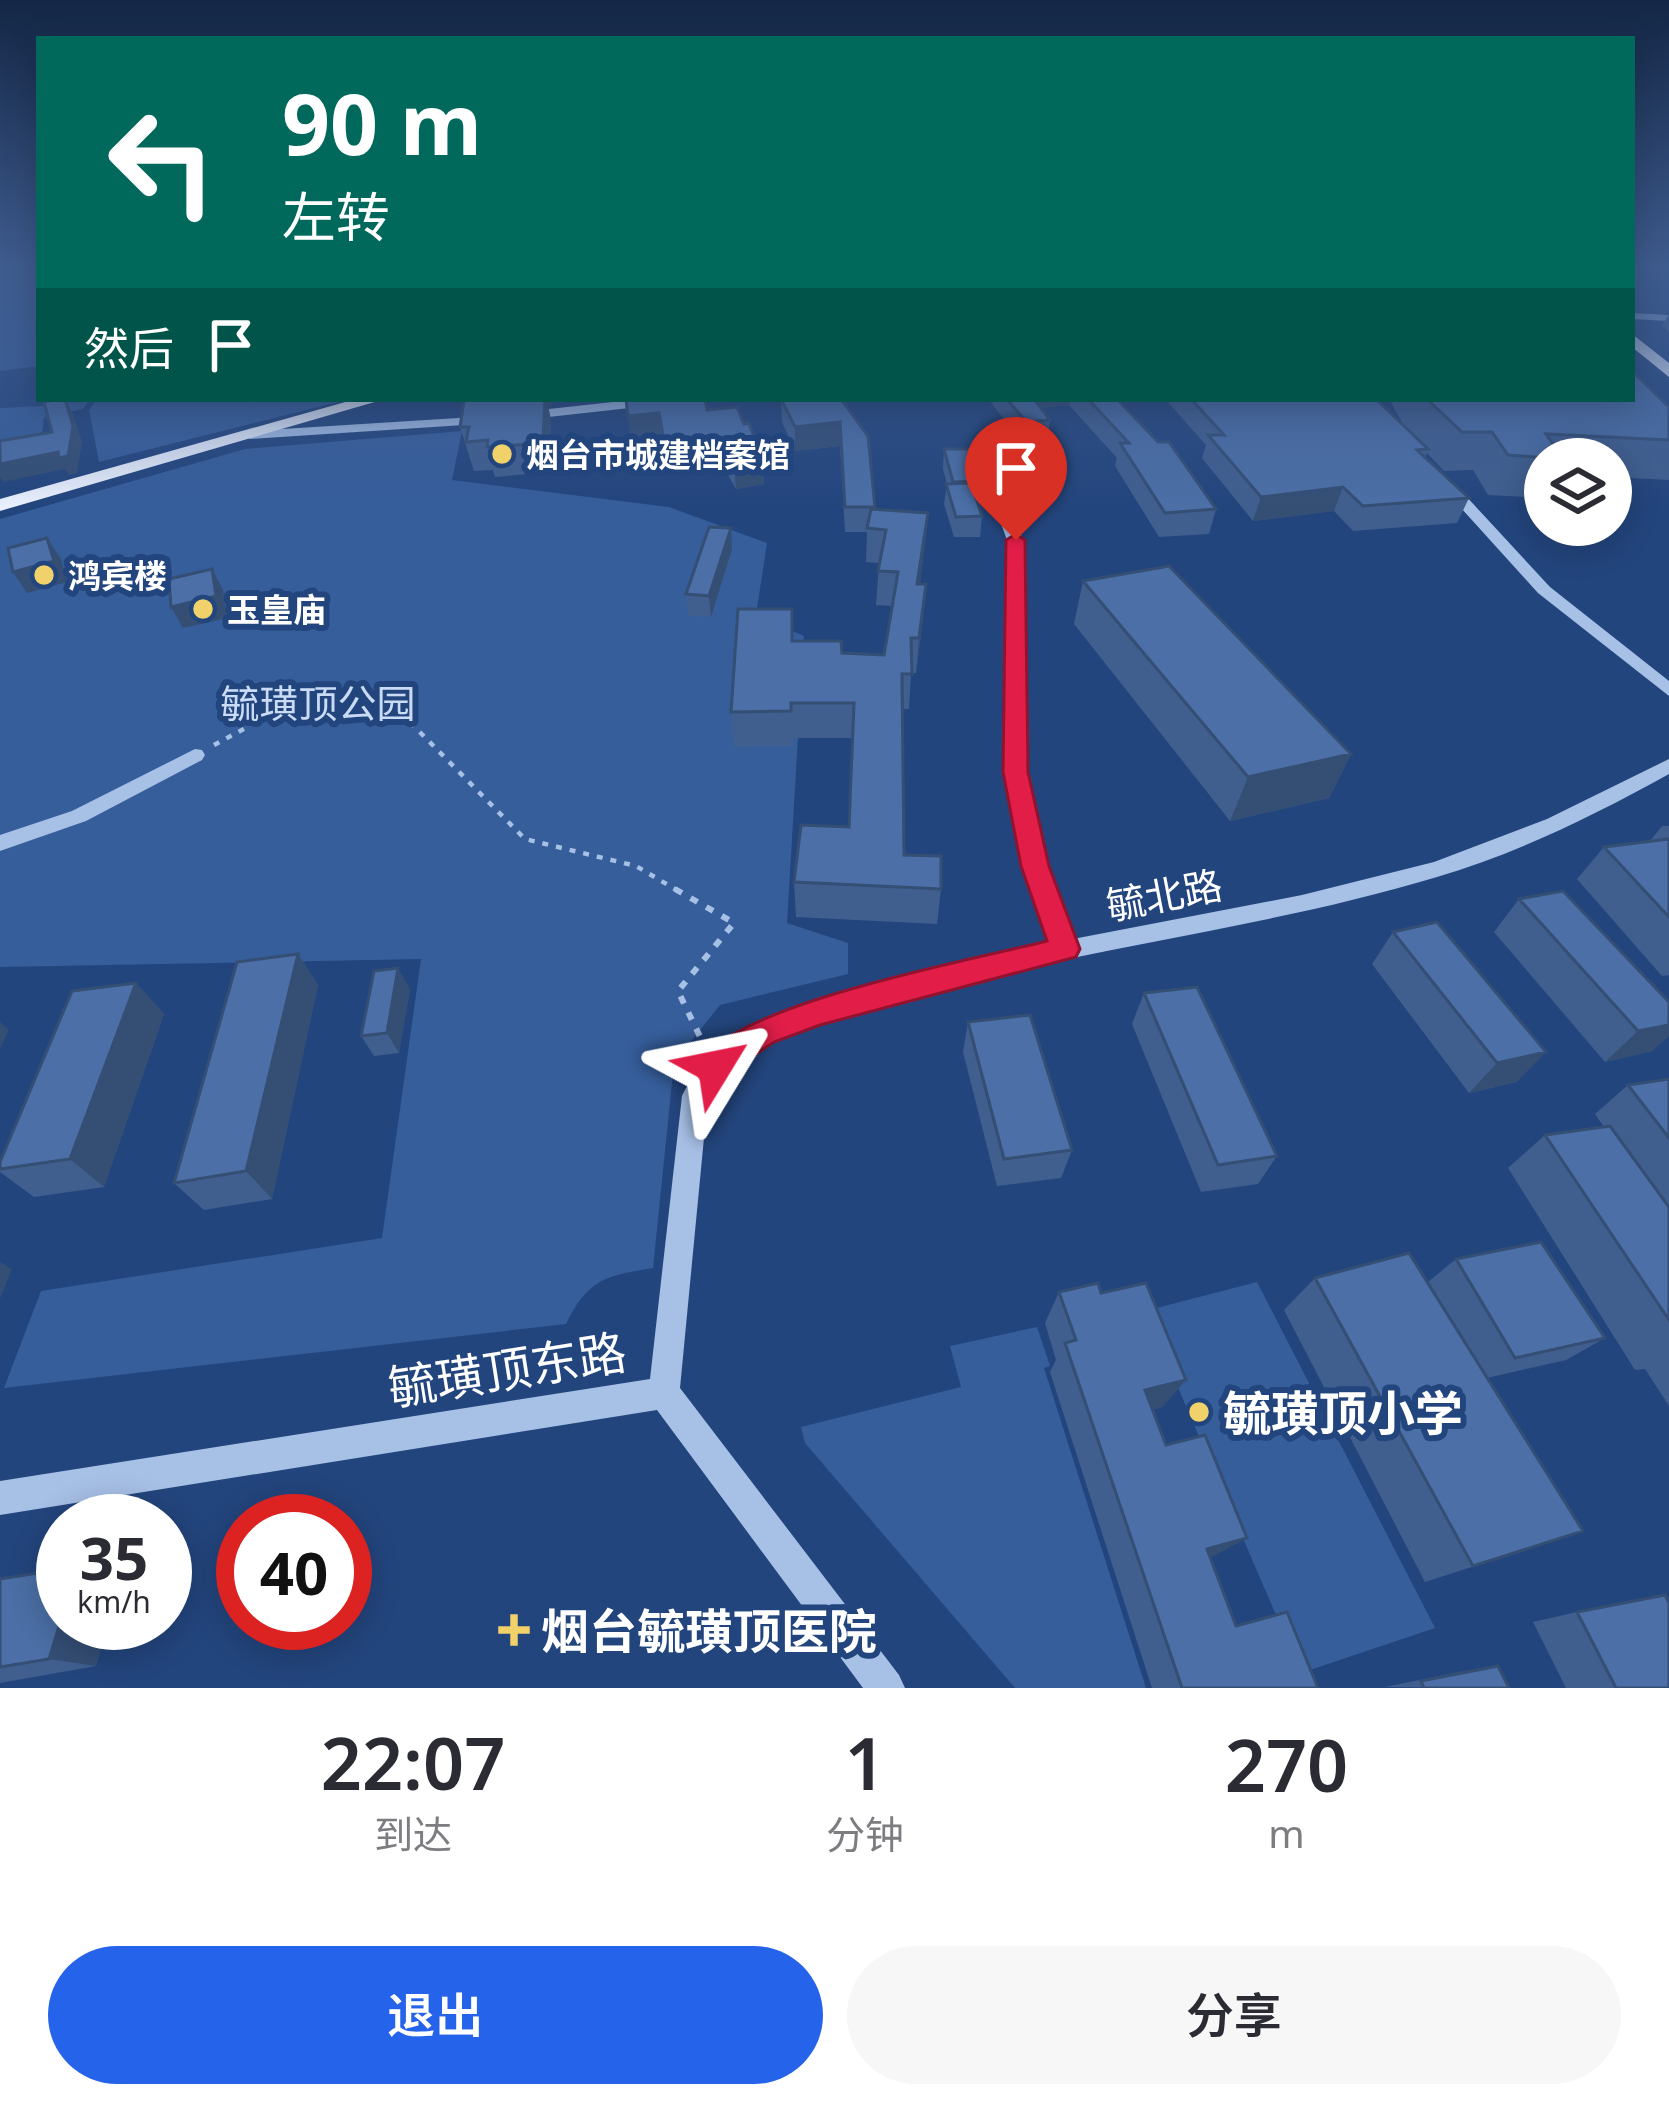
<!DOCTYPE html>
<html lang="zh">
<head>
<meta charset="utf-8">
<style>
  :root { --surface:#fff; --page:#f7f7f7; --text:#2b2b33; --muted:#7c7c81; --accent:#2563eb }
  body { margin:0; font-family:"Noto Sans","Noto Sans SC",sans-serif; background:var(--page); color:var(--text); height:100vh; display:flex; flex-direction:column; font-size:45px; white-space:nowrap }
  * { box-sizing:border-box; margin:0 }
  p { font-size:39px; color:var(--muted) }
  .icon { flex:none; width:66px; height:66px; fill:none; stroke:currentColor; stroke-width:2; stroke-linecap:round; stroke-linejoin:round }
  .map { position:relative; height:1688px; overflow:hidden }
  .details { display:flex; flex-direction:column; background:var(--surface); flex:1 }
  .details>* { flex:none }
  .hud { position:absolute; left:36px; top:36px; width:1599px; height:366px; border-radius:0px; box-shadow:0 6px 30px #0003; background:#00695c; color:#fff; overflow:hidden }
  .controls { position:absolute; left:1524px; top:438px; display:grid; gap:24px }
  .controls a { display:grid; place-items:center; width:108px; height:108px; border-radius:50%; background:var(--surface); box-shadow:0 6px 30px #0003; font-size:60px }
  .speed { position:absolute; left:36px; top:1494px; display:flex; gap:24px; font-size:60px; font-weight:700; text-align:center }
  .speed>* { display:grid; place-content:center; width:156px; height:156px; border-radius:50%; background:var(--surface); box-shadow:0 6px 30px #0003; line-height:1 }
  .speed small { font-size:30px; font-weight:400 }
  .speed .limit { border:18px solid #d22; background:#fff; color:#111 }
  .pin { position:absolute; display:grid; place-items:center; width:102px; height:102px; color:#fff; margin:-123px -51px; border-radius:50% 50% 50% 0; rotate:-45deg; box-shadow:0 0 12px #0007 }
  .pin .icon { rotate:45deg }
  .me { position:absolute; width:132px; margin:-66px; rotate:55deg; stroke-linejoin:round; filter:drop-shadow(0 0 9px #0008) }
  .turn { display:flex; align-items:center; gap:42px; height:252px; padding:0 48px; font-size:54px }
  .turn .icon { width:156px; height:156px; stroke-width:2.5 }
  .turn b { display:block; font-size:84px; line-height:102px }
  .then { display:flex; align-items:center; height:114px; padding:0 48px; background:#0003; gap:24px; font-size:45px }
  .eta { display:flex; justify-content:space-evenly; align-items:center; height:204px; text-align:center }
  .eta b { font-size:72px; font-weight:600; line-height:84px }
  .primary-button { display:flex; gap:24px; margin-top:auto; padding:24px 48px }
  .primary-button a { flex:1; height:138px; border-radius:72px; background:var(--accent); color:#fff; font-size:48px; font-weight:600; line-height:138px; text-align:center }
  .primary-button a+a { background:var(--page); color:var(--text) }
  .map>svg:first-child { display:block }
</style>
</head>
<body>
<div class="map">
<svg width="1669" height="1688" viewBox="0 0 1669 1688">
  <rect width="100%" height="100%" fill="#23457d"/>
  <path fill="#365e9b" d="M0,270H39V366L0,371Z
    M57,399H90L83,409L44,417L42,434L0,449V408L44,406Z
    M97,399H350L99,462L89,410Z
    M462,431L452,480L669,507L767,543L756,615L804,636L787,923L848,943V974L720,1005L674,1063L653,1268C605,1276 588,1279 566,1324L4,1388L41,1291L382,1238L421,959L0,967V519L245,449Z
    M1257,1282L1435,1628L1301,1673L1145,1311Z
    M1037,1327L1050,1366L1044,1368L1146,1688H1015L805,1443L801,1427L961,1387L950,1346Z"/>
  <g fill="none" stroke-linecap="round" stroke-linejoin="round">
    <path stroke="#a7c0e6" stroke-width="4.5" stroke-dasharray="6 8" stroke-linecap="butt" d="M214,745L266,717L340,698L406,718L525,839L636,866L680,892"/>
    <path stroke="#a7c0e6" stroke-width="6" stroke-dasharray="8 10" stroke-linecap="butt" d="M675,889L734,923L678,991L704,1045"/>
    <path fill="#a7c0e6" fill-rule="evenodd" d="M1632,313L1669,315V321L1632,319Z
      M641,399H681L675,403L521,420L515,416L521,412Z
      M490,416L494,417V423L250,439L244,435L250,431Z
      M982,447L989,451L1023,540L1026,772L1046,865L1073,939L1302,895L1434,862L1547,819L1669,759V774C1595,815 1518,853 1437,877C1271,927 1099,946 932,990C883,1003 830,1012 784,1034C754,1048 725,1068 708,1096L680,1388L899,1675L905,1688H863L657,1410L0,1515V1481L650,1379L682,1096C718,1018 813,1003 887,982C942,968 996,954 1051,943L1024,865L1006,772L1007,540L975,451Z
      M1442,481H1452L1550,587L1669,681V696L1538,593L1442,487Z
      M195,749L202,750L205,755L202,760L86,821L0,851V835L72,811Z"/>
    <path fill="#e8effd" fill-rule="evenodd" d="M1632,334L1669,363V377L1632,347Z
      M356,399H385L0,511V499Z"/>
  </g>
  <path fill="#405f8f" d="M1669,314V332L1662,326Z
    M471,399H552V404L548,405L551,421L549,468L539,469V473L495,477L493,470L474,471L460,427Z
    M626,399L707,410L763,462L764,484L736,489L717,456L667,461L661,434L631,437Z
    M781,399L868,436L875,509L928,513L920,584H926L923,619L916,673H911L909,709H903L904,855L941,889L937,924L796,917L794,882L849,827L852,738H793V746L734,747L731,712L792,609L793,641L842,653L884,655L892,606L876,605L879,563L866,562L867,532H845L840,446L795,451L782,422Z
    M988,399H1117L1216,509L1209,534L1159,537L1115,466L1117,458L1069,405L1041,408L1050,420L1047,441L1023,443Z
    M1165,399H1376L1402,422L1389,399H1632L1669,407V480L1611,477V459H1545V493L1542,498L1488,495L1473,470L1444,471L1427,453L1425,457L1469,498L1457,523L1353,531L1334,511L1253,521L1202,458L1206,445Z
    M944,449L979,481L977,501L982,516L980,537H954L944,504L947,484L943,469Z
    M732,549L711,617L688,616L686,594Z
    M1083,581L1351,754L1329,798L1230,821L1074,624Z
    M1662,826H1669V975L1662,976L1577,879L1604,847L1650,841Z
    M1519,899L1669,1002V1036L1652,1051L1605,1062L1494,932Z
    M1393,932L1517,1082L1469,1093L1372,964Z
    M298,954L318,985L272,1199L204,1210L174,1183Z
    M136,983L164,1014L104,1187L34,1197L0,1172V1162Z
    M410,989L399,1053L374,1056L361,1036Z
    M1144,993L1277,1156L1258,1184L1201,1192L1132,1024Z
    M968,1022L1072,1150L1061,1178L997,1186L963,1052Z
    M1669,1078V1406L1645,1369L1635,1370L1508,1168L1545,1135L1604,1127L1595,1114L1628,1085Z
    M1456,1259L1605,1338L1566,1360L1487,1378L1583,1531L1425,1582L1284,1310L1315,1278L1428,1282Z
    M1059,1292L1101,1293L1186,1380L1162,1407L1152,1410L1166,1445L1247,1538L1210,1557L1236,1626L1318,1688H1152L1050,1372L1056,1360L1045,1323Z
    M0,1579L63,1623H108L96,1666L0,1683Z
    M1577,1612L1669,1688H1566L1533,1622Z
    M1498,1666L1509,1688L1385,1687L1459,1672Z"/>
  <path fill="#344e74" d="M65,399L73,414L82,442L77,473L69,475L65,469L3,482L0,477V464L58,452Z
    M471,399H552V404L548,405L551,421L549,468L543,438L474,413Z
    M1032,399H1070L1069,405L1031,409Z
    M659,413L661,434L631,437L628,416Z
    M840,422V446L795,451V427Z
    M715,435L717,456L667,461L664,440Z
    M763,462L764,484L736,489L734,467Z
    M1343,487L1334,511L1253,521L1261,497Z
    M928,513L925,546L915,618L917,584Z
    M731,528L732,549L711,617L709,596Z
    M47,538L61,559L67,582L27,593L13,572Z
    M212,569L223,590L227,618L183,628L171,607Z
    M926,584L923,619L916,673L919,638Z
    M1351,754L1329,798L1230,821L1248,777Z
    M298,954L318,985L272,1199L246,1171Z
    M398,968L410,989L399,1053L387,1033Z
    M136,983L164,1014L104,1187L70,1159Z
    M0,1022L9,1030L0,1049Z
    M1669,1025V1036L1652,1051L1605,1062L1638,1031Z
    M1546,1052L1517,1082L1469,1093L1497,1063Z
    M0,1262L12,1269L0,1299Z
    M1186,1380L1162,1407L1123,1417L1145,1390Z
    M1247,1538L1216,1555L1179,1566L1207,1549Z
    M63,1613V1623H108L96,1666L49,1659Z"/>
  <path fill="#4b6fa6" stroke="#344e74" stroke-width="3" d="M1632,371L1669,407V440L1546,434L1564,459L1508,455L1492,432H1462L1427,399H1632Z
    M59,399H65L73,426L68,456L59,458L58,452L0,464V441L52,432L44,402Z
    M487,399H545L543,438L532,439V444L487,447L488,440L466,442L469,427H460L464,401Z
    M626,399H705L707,410L737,407L744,424L749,423L763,462L734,467L715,435L664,440L659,413L628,416Z
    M781,399H841L868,436L875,507H845L840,422L795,427Z
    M1007,399H1034L1050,420L1026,422Z
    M1088,399H1117L1158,442H1169L1216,509L1165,513L1120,443H1129Z
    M1191,399H1376L1428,449L1417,450L1469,498L1363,506L1343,487L1261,497L1208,435H1224Z
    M944,449H969L979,481L953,482Z
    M971,483L982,516L956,517L946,484Z
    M871,509L928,513L917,584H926L919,638H911L912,674H902L904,855L941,856V889L794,882L801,825L849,827L854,703H791V711L731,712L738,609H792V641H841L842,653L884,655L898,572L878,571L886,530L867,528Z
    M709,527L731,528L709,596L686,594Z
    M47,538L54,561L13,572L8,548Z
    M1169,566L1351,754L1248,777L1083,581Z
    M212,569L216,596L171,607L169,579Z
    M1669,839V917L1604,847Z
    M1563,891L1669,1002V1025L1638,1031L1519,899Z
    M1437,922L1546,1052L1497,1063L1393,932Z
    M298,954L246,1171L174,1183L237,962Z
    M398,968L387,1033L361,1036L374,971Z
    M136,983L70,1159L0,1169V1162L72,991Z
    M1197,987L1277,1156L1218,1165L1144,993Z
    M1030,1015L1072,1150L1004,1159L968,1022Z
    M1669,1079V1138L1628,1085Z
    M1610,1126L1669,1207V1320L1545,1135Z
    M1541,1242L1605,1338L1515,1358L1456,1259Z
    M1409,1253L1583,1531L1473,1566L1315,1278Z
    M1098,1283L1101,1293L1146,1283L1186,1380L1145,1390L1166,1445L1205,1435L1247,1538L1207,1549L1236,1626L1287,1612L1318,1688H1182L1065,1343L1076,1340L1059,1292Z
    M63,1569V1613L49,1659L0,1667V1579Z
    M1665,1595L1669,1603V1688H1616L1577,1612Z
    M1498,1666L1509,1688H1424L1421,1681Z"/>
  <linearGradient id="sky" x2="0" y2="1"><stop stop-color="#132645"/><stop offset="0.53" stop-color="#3f5c8f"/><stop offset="1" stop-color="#3f5c8f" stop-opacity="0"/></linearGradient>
  <rect width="1669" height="506" fill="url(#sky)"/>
  <path fill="#e11d48" stroke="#92132f" stroke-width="3" d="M1016,534L1025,540L1028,772L1049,866L1080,949L1076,957L820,1025L774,1042L715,1081L703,1077L698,1067C727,1004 977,959 1047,941L1021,866L1003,772L1006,540Z"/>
  <g fill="#f1d16a" stroke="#23457d" stroke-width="4.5">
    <circle cx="502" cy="454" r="12"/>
    <circle cx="44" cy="575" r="12"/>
    <circle cx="203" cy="609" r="12"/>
    <circle cx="1199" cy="1412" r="12"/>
    <path d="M508 1612h12v12h12v12h-12v12h-12v-12h-12v-12h12z"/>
  </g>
  <g text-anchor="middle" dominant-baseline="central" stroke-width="12" stroke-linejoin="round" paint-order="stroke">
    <g font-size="33" font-weight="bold" fill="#fff" stroke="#23457d" text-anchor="start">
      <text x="526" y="454">烟台市城建档案馆</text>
      <text x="68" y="575">鸿宾楼</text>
      <text x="227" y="609">玉皇庙</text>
    </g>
    <g font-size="39" fill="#cadbf5" stroke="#23457d">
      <text x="318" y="702">毓璜顶公园</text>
    </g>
    <g font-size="39" fill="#fff" stroke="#23457d">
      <text transform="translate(1164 894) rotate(-11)">毓北路</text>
    </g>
    <g font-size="48" fill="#fff" stroke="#23457d">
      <text transform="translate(507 1369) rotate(-9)">毓璜顶东路</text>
    </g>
    <g font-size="48" font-weight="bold" fill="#fff" stroke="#23457d" text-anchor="start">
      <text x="1223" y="1412">毓璜顶小学</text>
      <text x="541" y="1630">烟台毓璜顶医院</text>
    </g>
  </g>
</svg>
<div class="controls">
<a><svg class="icon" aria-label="layers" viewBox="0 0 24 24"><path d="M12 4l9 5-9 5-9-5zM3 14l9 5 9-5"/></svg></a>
</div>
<div class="speed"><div>35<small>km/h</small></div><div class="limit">40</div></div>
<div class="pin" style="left:1016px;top:540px;background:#d93025"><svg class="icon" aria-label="arrive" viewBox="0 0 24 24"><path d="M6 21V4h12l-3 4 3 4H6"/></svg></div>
<svg class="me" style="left:715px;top:1067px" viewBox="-20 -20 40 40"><path d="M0-17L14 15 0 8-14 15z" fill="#e11d48" stroke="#fff" stroke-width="4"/></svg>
<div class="hud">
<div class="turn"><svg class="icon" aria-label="left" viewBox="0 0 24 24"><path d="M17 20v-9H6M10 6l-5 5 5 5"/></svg><div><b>90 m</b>左转</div></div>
<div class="then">然后<svg class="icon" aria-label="arrive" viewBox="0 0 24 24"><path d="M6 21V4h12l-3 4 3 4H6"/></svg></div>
</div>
</div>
<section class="details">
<div class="eta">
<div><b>22:07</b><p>到达</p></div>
<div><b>1</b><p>分钟</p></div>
<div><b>270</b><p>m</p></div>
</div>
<div class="primary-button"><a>退出</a><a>分享</a></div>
</section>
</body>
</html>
